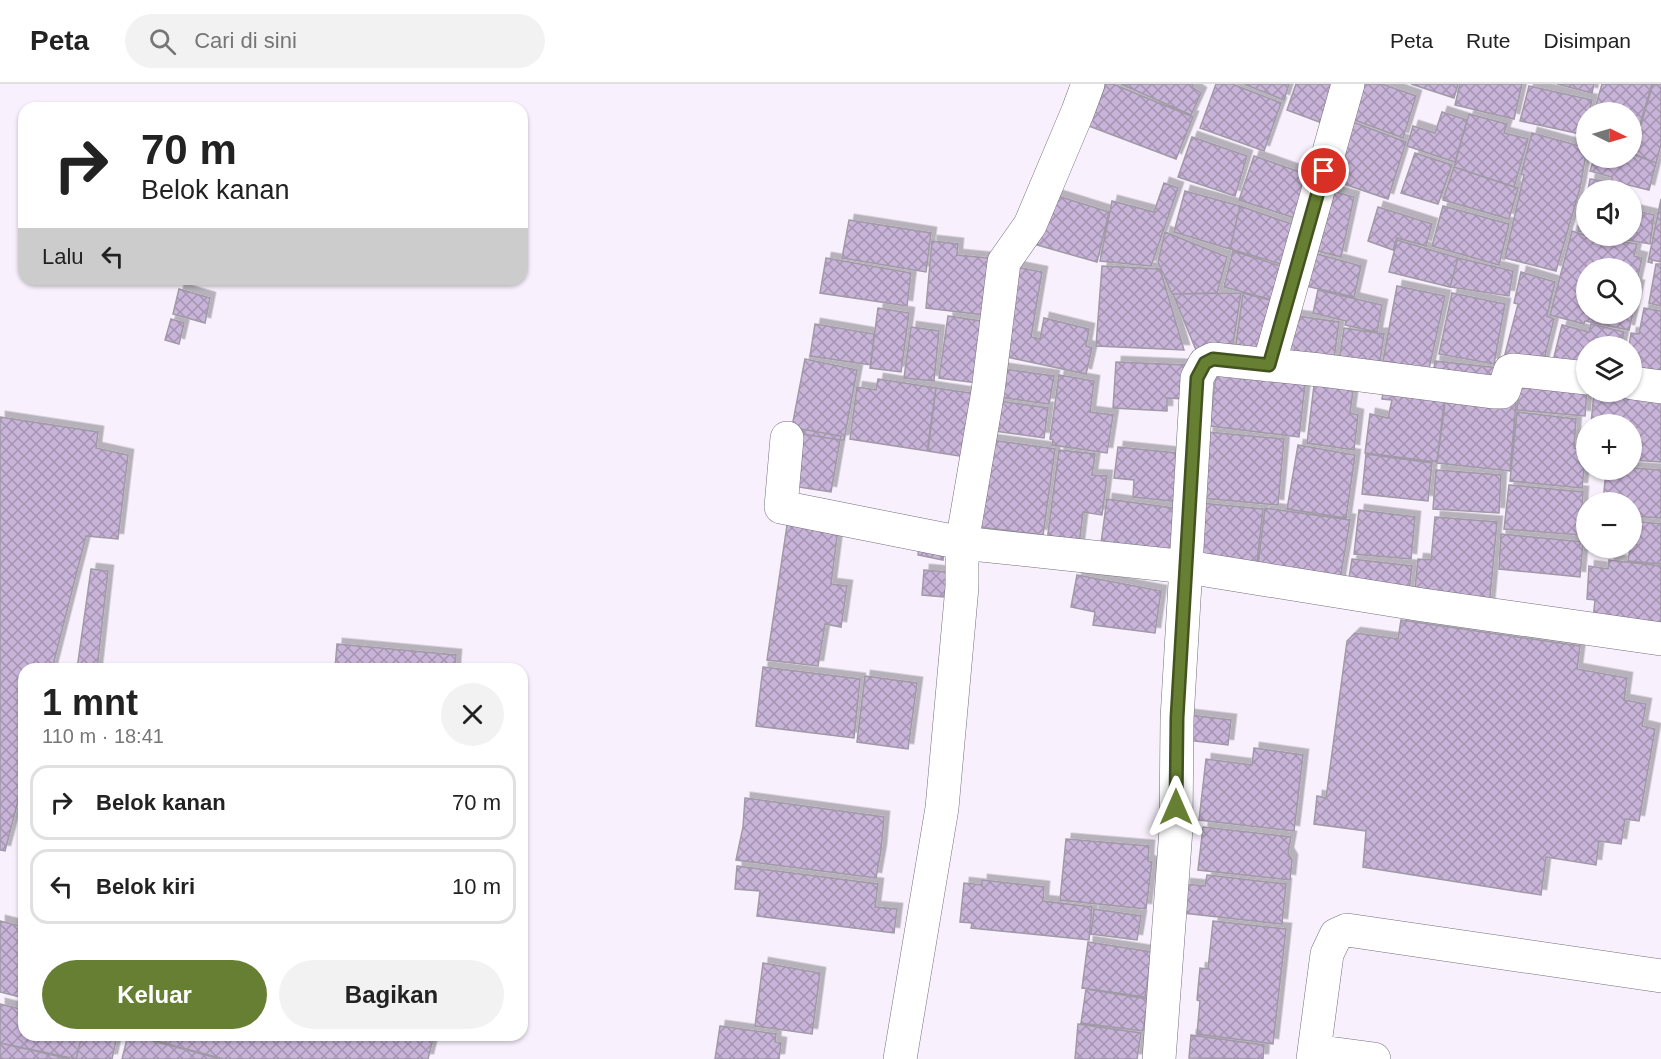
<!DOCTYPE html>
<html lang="id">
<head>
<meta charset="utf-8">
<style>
  :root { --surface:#fff; --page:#f2f2f2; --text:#222; --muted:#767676; --line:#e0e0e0; --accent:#667f32 }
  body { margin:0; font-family:Arial,sans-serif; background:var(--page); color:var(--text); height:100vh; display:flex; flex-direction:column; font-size:22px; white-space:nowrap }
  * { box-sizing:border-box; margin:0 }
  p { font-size:20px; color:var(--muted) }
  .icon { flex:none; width:33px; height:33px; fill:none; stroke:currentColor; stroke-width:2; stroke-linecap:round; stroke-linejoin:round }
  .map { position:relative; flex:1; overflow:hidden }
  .sheet { position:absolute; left:18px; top:579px; width:510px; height:378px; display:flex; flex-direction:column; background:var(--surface); border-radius:18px; box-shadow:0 2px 4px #0004 }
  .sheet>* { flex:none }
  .top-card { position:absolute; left:18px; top:18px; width:510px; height:183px; border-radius:18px; box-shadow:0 2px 4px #0004; background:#fff; color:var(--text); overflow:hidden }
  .needle { width:39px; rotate:95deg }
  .tools { position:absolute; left:1576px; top:18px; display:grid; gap:12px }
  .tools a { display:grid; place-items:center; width:66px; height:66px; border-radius:50%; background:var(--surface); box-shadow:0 2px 4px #0004; font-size:30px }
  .pin { position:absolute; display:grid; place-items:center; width:51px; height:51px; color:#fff; margin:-26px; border:3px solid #fff; border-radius:50%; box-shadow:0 2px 6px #0007 }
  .me { position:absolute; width:66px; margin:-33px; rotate:0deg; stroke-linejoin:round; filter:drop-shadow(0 0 4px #0008) }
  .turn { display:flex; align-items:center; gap:21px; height:126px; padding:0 24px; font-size:27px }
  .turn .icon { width:78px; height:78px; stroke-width:2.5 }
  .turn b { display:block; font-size:42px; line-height:51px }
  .then { display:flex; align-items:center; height:57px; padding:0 24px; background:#0003; gap:12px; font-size:22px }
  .round { display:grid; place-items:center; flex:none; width:63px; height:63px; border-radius:32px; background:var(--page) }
  .head { display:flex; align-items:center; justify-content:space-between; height:102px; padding:0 24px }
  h1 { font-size:36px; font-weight:800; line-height:45px }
  .primary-button { display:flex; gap:12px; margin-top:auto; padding:12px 24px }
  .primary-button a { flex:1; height:69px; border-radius:36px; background:var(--accent); color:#fff; font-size:24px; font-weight:800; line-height:69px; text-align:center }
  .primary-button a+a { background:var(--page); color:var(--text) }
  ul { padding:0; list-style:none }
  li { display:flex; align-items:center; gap:18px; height:75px; margin:0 12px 9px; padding:0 12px; border:3px solid var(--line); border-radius:18px }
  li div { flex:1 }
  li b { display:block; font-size:22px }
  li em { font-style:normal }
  header { display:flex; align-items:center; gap:36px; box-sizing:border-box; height:84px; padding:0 30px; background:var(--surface); border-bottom:2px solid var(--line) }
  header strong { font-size:28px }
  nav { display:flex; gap:33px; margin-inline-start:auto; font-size:21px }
  .search { width:420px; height:54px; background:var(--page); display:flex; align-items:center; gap:15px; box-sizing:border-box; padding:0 21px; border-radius:33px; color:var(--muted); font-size:22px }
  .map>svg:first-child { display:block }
</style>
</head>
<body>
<header>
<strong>Peta</strong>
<div class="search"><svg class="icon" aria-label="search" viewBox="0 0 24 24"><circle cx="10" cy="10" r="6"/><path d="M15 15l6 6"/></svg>Cari di sini</div>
<nav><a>Peta</a><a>Rute</a><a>Disimpan</a></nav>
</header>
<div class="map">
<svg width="1661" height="975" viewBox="0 0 1661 975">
  <defs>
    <pattern id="building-cross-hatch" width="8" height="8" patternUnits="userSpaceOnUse" patternTransform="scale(1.5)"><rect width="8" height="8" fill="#c9b4d9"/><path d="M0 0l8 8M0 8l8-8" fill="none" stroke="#a493b1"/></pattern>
    <filter id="shadow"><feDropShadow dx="5.5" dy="-5.5" stdDeviation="0" flood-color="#0004"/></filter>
  </defs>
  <rect width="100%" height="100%" fill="#f8f1fd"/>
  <path fill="url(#building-cross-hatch)" stroke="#a099a6" stroke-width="1.5" fill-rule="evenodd" filter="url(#shadow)" d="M1106,0H1113L1193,33L1176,75L1089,42Z
    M1121,0H1193L1192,3L1201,9L1191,31Z
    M1216,0H1232L1281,19L1264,67L1200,44Z
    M1244,0H1289L1284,16Z
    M1296,0H1343L1330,42L1287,26Z
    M1360,0H1382L1416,12L1403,54L1349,34Z
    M1411,0H1458L1454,14Z
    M1460,0H1522L1514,35L1455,21Z
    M1557,0H1594L1592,9Z
    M1602,0H1652L1632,67V28H1594Z
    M1653,0H1661V60L1656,79L1632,70Z
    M1529,2L1592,16L1589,28H1587L1585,51L1520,37Z
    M1442,28L1467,36L1455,78L1407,62L1413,42L1435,49Z
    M1469,30L1507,40L1504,49L1528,55L1514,103L1454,83Z
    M1350,37L1406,58L1388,115L1326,94Z
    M1532,49L1587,64L1580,104L1556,187L1505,174L1524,91L1521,90Z
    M1192,53L1247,72L1235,112L1178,93Z
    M1415,69L1452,81L1438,120L1401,109Z
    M1632,69L1656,79L1649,106L1612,97V93L1590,87L1594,74H1632Z
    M1254,72L1314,93L1301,136L1239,116Z
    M1454,83L1518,104L1509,135L1443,116Z
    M1590,95L1616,99L1615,106H1588Z
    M1164,99L1178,104L1151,182L1100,177L1112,117L1154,128Z
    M1321,104L1354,113L1341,173L1306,164Z
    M1185,107L1240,122L1230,165L1174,148Z
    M1587,109V148L1578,147Z
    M1051,110L1109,128L1097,178L1037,161Z
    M1661,115V178L1652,176V179L1648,178Z
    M1240,122L1300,143L1288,182L1230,165Z
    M1443,122L1509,140L1499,181L1432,162Z
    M1378,123L1432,140L1426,162L1397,154L1393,166L1368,157Z
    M1632,126L1654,131L1650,160L1603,152H1632Z
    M849,136L931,149L926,188L842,174Z
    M1572,147L1587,152L1637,160L1634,172L1642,174L1636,201L1639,202L1629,246L1585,237L1584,240L1550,231ZM1587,184H1632V230H1587Z
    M1165,148L1227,173L1217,209L1172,210L1158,178Z
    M1397,156L1458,174L1450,203L1389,188Z
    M932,157L958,160L957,171L998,175L993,232L926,224Z
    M1233,167L1287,184L1277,217L1224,203Z
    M1306,167L1361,182L1354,213L1297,200Z
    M826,174L911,189L907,222L820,209Z
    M1458,174L1513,187L1509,212L1450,203Z
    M1656,180H1661V222L1649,219Z
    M1102,182L1160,185L1184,266L1096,262Z
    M1016,183L1042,188L1031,253L1040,255L1044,234L1089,245L1086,262L1092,264L1086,290L1002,272Z
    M1521,188L1555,198L1547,232L1554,235L1542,284L1504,274L1518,220L1514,219Z
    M1397,202L1445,212L1429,285L1383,277Z
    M179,205L210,214L205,239L173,230Z
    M1318,206L1382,221L1377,248L1345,241L1346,237L1313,229Z
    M1241,209L1232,266H1196L1173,210Z
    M1243,209L1277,218L1262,269L1235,267Z
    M1452,209L1505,220L1494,280L1439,270Z
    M878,224L909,229L901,288L870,284Z
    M1644,224L1661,227V299L1632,293V262H1629L1631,249L1639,250Z
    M1290,231L1339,238L1333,282L1284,275Z
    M948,232L994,239L985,300L939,294Z
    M171,235L184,239L179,260L165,256Z
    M815,240L874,250L871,281L810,272Z
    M1591,240L1624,248L1621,262H1587V288L1552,281L1562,241L1589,248Z
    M911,243L939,247L934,297L904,294Z
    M1344,244L1384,250L1378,289L1338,283Z
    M805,275L857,286L844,356H840L841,352L796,344L791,348Z
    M1435,277L1499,284L1497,301L1433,293Z
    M1116,278L1187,281L1184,315L1167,314V327L1113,324Z
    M1217,281L1306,292L1299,353L1210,342Z
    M997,284L1054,292L1049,320L992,312Z
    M1059,291L1094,297L1090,328L1113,331L1107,369L1052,361L1053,356L1050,355Z
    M1315,293L1354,299L1350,329L1358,331L1354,366L1307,359Z
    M878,295L936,304L927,367L850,355L857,303L876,306Z
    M1540,299L1587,304L1585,332L1517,326L1519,306Z
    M1384,302L1445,311L1437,378L1365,369L1370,330L1388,334L1392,316L1382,315Z
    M936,304L983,311L972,374L928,367Z
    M1594,308H1629L1661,311V378L1632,376V340H1591Z
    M1446,312L1516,319L1510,387L1437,379Z
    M991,316L1048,324L1044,354L987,346Z
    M1517,328L1576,335L1574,364L1586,366L1582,404L1510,397Z
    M0,333L98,348L96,364L128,371L118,455L86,452L52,585H24V694L5,767L0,766Z
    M796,344L841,352L840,356L796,349Z
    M1208,348L1284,355L1278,421L1202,414Z
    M796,349L840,356L831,408L785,401Z
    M983,355L1055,365L1043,451L971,442Z
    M1298,361L1355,371L1346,434L1287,425Z
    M1118,363L1186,370L1181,418L1133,413L1134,396L1114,394Z
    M1059,366L1095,370L1092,391L1107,392L1102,431L1083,428L1079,461L1047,457Z
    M1366,370L1432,379L1428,417L1362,410Z
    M1632,384L1661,386V434L1632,432V418H1603L1606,386H1632Z
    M1436,386L1501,391L1499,429L1433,425Z
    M1509,401L1583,408L1580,451L1504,445Z
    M1107,415L1181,425L1175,469L1101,459Z
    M1200,419L1263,425L1257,478L1195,473Z
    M1265,424L1350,436L1339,502L1257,490Z
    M1359,426L1415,433L1411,475L1354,470Z
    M789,428L839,437L831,500L847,502L841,543L825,540L818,582L767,576Z
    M1435,433L1497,438L1489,523L1414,515L1418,475L1431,476Z
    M1633,437L1661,440V480L1628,477L1630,464H1632Z
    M1501,450L1583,458L1580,493L1499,485Z
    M920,457L945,462L943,476L918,471Z
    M1352,475L1412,482L1408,514L1347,506Z
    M1609,476L1661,482V543L1593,535L1595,516L1587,515L1589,482L1608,485Z
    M91,485L108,487L97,585H77Z
    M924,486L957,489L955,514L922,511Z
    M1077,491L1161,507L1155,549L1093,541L1095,528L1071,523Z
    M1401,536L1580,562L1577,585L1627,594L1624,616L1646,620L1642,642L1655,645L1639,737L1625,735L1621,760L1599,757L1596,781L1546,773L1541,811L1363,783L1366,747L1314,740L1317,712L1326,714L1347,557L1355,549L1398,555Z
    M337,560L456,571L455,585H335Z
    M763,583L860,595L854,654L756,642Z
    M865,592L917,599L908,665L857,658Z
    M1189,631L1231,636L1228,661L1187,656Z
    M1254,664L1303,671L1294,747L1199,736L1206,675L1252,681Z
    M745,714L884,733L881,766L876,794L736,776L743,743Z
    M1203,743L1291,753L1288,769L1292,776L1290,796L1198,786Z
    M1066,755L1149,762L1148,777L1152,778L1146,825L1060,816Z
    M737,782L878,800L875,823L897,825L894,849L757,832L760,807L735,805Z
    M1207,791L1286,800L1282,840L1183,829L1185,800L1205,802Z
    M982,796L1044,803L1043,817L1092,823L1089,856L971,844L972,839L960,838L964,799L982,801Z
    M1094,825L1141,832L1137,856L1091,850Z
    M0,837L24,843V914L0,908Z
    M1213,837L1286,845L1273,960L1197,950L1200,917L1197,916L1200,884L1208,885Z
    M1088,858L1152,868L1145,913L1082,904Z
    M763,879L820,889L812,950L755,942Z
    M1086,905L1148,915L1143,947L1081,939Z
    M0,920L24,926V951H82L76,975L0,959Z
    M1078,940L1141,949L1137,975H1075Z
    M720,942L776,950L775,958L781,959L779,975H715Z
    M82,951H117L112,975H76Z
    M128,951H131L220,975H122Z
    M145,951H434L428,975H224L145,954Z
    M1191,951L1264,961L1263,975L1189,974Z
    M0,959L70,975H0Z"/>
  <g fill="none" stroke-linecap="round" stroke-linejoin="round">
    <g stroke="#756e7b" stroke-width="34">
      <path id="minor" d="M1269,281L1348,0
        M1632,299L1661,303
        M787,354L781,423L962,459L1187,483L1423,521L1661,555
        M1314,967L1374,975
        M900,975L942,724L962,503V459L988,307L1004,178L1030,141L1078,27L1088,0
        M1159,975L1176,745L1177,635L1197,294L1205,279L1213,275L1320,286L1493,308H1502L1504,306L1510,287L1513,286L1587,294
        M1313,975L1327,870L1336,851L1347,846L1661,892"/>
    </g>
    <use href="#minor" stroke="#fff" stroke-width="33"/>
  </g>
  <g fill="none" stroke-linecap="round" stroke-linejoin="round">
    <g stroke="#425320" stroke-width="15">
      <path id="route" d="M1176,723L1177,634L1197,294L1205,279L1213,275L1269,281L1324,87"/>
    </g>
    <use href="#route" stroke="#667f32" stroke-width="10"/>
  </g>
</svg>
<div class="tools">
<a><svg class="needle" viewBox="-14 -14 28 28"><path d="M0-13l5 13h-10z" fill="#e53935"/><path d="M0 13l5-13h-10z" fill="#767676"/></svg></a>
<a><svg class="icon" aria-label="sound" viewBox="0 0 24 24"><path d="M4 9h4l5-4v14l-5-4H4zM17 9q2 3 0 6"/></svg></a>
<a><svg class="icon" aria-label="search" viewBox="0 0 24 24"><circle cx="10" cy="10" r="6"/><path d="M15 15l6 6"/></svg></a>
<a><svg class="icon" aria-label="layers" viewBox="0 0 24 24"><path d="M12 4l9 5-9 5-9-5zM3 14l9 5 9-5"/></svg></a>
<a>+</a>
<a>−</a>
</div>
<div class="pin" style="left:1324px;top:87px;background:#d93025"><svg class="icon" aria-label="arrive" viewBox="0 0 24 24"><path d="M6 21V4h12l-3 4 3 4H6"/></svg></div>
<svg class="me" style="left:1176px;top:723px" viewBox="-20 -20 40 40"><path d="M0-17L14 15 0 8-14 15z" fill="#667f32" stroke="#fff" stroke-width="4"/></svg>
<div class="top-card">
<div class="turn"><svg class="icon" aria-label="right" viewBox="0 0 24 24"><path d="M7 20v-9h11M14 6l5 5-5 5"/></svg><div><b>70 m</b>Belok kanan</div></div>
<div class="then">Lalu<svg class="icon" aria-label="left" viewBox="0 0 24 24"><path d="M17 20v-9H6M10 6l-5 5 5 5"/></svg></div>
</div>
<section class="sheet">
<div class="head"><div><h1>1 mnt</h1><p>110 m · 18:41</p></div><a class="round"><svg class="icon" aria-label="close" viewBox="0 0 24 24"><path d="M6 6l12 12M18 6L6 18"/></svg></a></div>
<ul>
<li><svg class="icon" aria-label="right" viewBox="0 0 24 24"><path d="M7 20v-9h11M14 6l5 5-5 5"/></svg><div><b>Belok kanan</b></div><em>70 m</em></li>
<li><svg class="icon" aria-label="left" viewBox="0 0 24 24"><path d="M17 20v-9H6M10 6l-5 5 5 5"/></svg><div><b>Belok kiri</b></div><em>10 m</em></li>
</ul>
<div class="primary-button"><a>Keluar</a><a>Bagikan</a></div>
</section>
</div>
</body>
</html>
